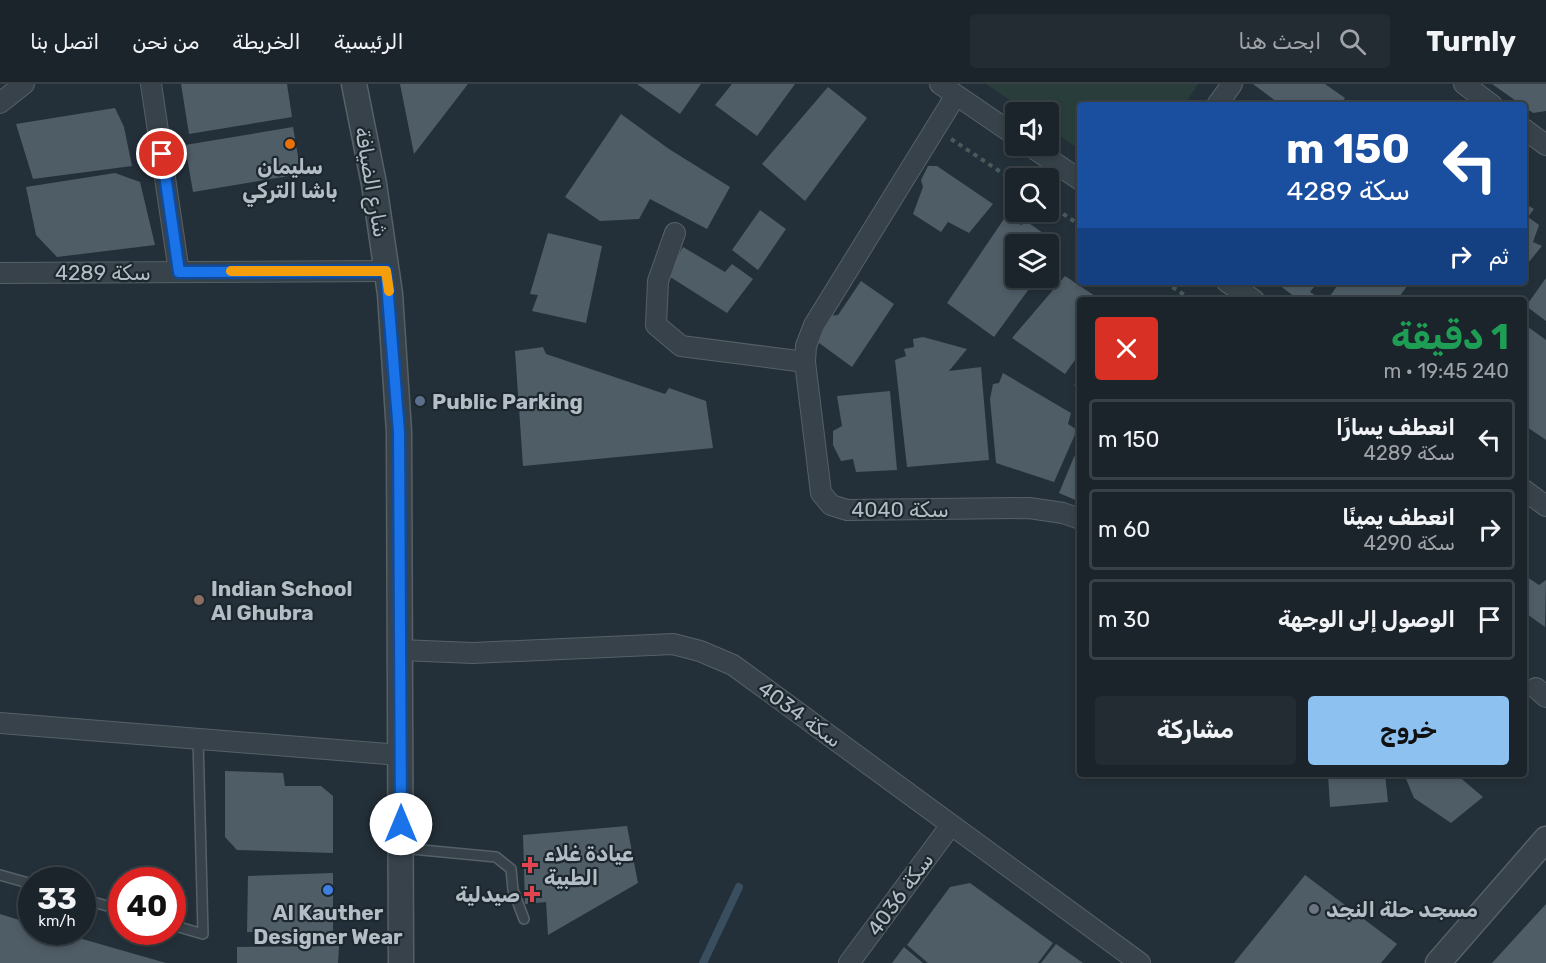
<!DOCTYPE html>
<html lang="ar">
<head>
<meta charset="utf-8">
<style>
  :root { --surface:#1b242b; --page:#242c33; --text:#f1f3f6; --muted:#a0a4a9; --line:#394147; --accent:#8dc2f0 }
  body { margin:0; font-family:Rubik,"Noto Naskh Arabic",sans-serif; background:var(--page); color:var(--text); direction:rtl; height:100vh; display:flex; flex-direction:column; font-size:22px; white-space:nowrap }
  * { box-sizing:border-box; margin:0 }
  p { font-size:20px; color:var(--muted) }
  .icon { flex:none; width:33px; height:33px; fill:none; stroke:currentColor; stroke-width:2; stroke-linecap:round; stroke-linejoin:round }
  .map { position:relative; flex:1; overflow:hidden; direction:ltr }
  .details { position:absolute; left:1077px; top:213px; width:450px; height:480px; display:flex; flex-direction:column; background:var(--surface); border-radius:6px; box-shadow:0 3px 9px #0003,0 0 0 2px var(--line); direction:rtl }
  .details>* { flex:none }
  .banner { position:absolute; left:1077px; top:18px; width:450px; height:183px; border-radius:6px; box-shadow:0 3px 9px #0003,0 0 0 2px var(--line); direction:rtl; background:#1a4fa0; color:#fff; overflow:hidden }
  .buttons { position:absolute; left:1005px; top:18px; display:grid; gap:12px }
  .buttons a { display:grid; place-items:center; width:54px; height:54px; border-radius:6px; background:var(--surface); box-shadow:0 3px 9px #0003,0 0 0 2px var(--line); font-size:30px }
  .speed { position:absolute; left:18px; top:783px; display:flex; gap:12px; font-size:30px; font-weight:700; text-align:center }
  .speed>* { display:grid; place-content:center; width:78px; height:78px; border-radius:50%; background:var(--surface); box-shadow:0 3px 9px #0003,0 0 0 2px var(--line); line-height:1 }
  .speed small { font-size:15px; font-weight:400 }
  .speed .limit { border:9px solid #d22; background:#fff; color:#111 }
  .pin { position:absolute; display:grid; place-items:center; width:51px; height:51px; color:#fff; margin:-26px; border:3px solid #fff; border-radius:50%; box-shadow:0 2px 6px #0007 }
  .me { position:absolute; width:66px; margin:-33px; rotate:0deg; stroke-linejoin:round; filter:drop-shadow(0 0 4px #0008) }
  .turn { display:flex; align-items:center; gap:21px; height:126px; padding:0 18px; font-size:27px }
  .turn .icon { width:78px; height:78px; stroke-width:2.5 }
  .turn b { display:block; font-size:42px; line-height:51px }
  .then { display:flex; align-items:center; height:57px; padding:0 18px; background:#0003; gap:12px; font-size:22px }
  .round { display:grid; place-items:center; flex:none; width:63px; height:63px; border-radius:6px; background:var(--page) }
  .head { display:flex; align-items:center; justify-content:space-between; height:102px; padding:0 18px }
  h1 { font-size:36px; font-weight:700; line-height:45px; color:#1e9e55 }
  .action { display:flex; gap:12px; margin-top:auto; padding:12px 18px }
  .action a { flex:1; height:69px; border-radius:6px; background:var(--accent); color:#111; font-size:24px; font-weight:700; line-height:69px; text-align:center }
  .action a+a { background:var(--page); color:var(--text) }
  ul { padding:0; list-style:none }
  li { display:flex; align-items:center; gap:18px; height:81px; margin:0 12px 9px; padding:0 6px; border:3px solid var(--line); border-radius:6px }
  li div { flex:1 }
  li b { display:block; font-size:22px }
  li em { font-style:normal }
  header { display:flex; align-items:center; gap:36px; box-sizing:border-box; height:84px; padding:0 30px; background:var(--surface); border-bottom:2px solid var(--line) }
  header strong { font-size:28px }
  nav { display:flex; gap:33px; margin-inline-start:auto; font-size:21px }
  .search { width:420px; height:54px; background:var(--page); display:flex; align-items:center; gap:15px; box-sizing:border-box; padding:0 21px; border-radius:6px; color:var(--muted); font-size:22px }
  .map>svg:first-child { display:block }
</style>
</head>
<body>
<header>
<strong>Turnly</strong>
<div class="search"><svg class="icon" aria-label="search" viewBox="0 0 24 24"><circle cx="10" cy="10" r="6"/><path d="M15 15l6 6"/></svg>ابحث هنا</div>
<nav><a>الرئيسية</a><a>الخريطة</a><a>من نحن</a><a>اتصل بنا</a></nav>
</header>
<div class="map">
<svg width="1546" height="879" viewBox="0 0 1546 879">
  <rect width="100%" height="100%" fill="#243039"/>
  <path fill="#293e3b" d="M986,0H1198L1184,21H1080V66L1049,44L1048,28H1027Z"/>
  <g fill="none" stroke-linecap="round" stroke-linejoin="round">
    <path stroke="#394f5f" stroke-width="8" d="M703,879L739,803"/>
  </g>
  <path fill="#4f5d67" d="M181,0H287L292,33L189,50Z
    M400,0H468L414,70Z
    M637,0H701L680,30Z
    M732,0H795L757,52L715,21Z
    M1253,0H1325L1345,14L1340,21H1281Z
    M1492,0H1546V27L1533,29Z
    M828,3L867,34L805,117L762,80Z
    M115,24L124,43L132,82L33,95L16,40Z
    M621,30L669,65L730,103L707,145L650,115L639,135L600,137L565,113Z
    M293,43L301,90L193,108L185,61Z
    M928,82H937L993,120L969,149L948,138L941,148L913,130L923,103L921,96Z
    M115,89L140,98L155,161L57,173L36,151L26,103Z
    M1524,119L1534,125L1528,133L1539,141L1533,158L1542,162L1524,184Z
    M760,126L786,145L758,186L732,166Z
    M1006,132L1021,141L1026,137L1060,161L1048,177V160H1016V194H1037L994,253L947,219Z
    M548,149L602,162L586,239L532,227L538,211L530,210Z
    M683,163L725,188L732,180L753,195L727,229L667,191Z
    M1065,192L1101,216H1080V269L1065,290L1012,254Z
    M1546,194V237L1526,222Z
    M861,197L894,220L852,283L815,256L825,242L827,232L838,231Z
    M1275,198H1318L1310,208L1318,213L1316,216H1299Z
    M1340,198H1410L1397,216H1327Z
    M1524,240L1546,256V356L1524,341Z
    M923,253L967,265L949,287L981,283L989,376L907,383L895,276L906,272L904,265L914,263L913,255Z
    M543,263L546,270L665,310L669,304L706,317L713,364L523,382L515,267Z
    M1003,289L1071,329L1068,340L1077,346L1054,398L996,379L990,315L993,300L999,299Z
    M1080,294V305L1074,301Z
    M890,307L897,386L856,388L853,375L841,377L833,361V347L842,342L837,312Z
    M1080,366V418L1059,409L1074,373Z
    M1524,491L1539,501L1546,496L1545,543L1524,528Z
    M225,687L283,689L285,702H321L333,712V769L237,766L225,753Z
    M1328,690H1385L1388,718L1330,723Z
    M1404,690H1456L1483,713L1451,739L1414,714Z
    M627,742L638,799L548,851L546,818L525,820L523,751Z
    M333,789V849L247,848L248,792Z
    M1305,791L1397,860L1381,879H1234Z
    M970,799L1053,859L1038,879H928L907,861L950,803Z
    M1546,820V879H1492Z
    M0,830L32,840V848H58L166,879H0Z
    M1056,860L1083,879H1041Z
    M339,862L338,879H237V863Z
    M904,863L923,879H892Z"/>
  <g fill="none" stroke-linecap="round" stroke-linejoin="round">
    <g stroke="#566067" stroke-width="12">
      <path id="service" d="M401,764L496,773L511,785L513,806L524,835
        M0,791L32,800
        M82,815L122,826
        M172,841L203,850L198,654"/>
    </g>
    <g stroke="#566067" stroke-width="22">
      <path id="minor" d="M151,0L179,188
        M940,0L1016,52
        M1464,0L1492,21
        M956,11L814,241L806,262L805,278L821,409L831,421L847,426L1029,424L1063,429L1080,435
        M0,19L24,0
        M1217,21L1232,0
        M1524,45L1546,61
        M1030,62L1080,96
        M675,149L658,197L656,241L681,262L805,278
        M0,189L386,187
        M1227,198L1254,216
        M1524,406L1546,422
        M400,566L473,569L673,560L700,567L733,581L1140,879
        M1536,604L1546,613
        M0,639L400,671
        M849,879L951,741"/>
    </g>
    <g stroke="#566067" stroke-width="27">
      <path id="tertiary" d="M354,0L374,100L390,210L399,348L401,879
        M1438,879L1546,755"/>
    </g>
    <path stroke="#485b5a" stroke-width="4" stroke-dasharray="4.5 4.5" stroke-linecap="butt" d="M951,55L1016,98
      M1048,120L1080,141
      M1165,198L1192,216"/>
    <use href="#service" stroke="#37424a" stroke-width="9"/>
    <use href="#minor" stroke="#37424a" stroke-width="20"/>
    <use href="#tertiary" stroke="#37424a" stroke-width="24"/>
  </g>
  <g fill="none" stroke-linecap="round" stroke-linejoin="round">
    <g stroke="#114b97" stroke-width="15">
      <path id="route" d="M162,70L179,188L386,187L399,348L401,740"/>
    </g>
    <use href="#route" stroke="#1a73e8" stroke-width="10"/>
    <path stroke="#f59e0b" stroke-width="10" d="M231,187H386L389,207"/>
  </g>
  <circle fill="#e8710a" stroke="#1d272e" stroke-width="2" cx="290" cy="60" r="6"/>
  <circle fill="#5c6f8a" stroke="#1d272e" stroke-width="2" cx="420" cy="317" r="6"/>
  <circle fill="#8d6e63" stroke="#1d272e" stroke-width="2" cx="199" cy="516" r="6"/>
  <g fill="#e0444e" stroke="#1d272e" stroke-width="2">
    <path d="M527 772h6v6h6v6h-6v6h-6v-6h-6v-6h6z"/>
    <path d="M529 801h6v6h6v6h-6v6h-6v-6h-6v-6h6z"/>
  </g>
  <circle fill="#3f7fe0" stroke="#1d272e" stroke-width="2" cx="328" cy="806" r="6"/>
  <circle fill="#6b7280" stroke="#1d272e" stroke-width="2" cx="1314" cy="825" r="6"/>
  <g text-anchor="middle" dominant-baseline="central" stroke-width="4.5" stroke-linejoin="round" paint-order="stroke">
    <g font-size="21" font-weight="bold" fill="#b3bdc5" stroke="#1d272e" text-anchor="start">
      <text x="290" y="82" text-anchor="middle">سليمان<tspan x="290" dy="24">باشا التركي</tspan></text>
      <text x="432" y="317">Public Parking</text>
      <text x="211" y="504">Indian School<tspan x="211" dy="24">Al Ghubra</tspan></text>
      <text x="544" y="769">عيادة غلاء<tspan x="544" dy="24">الطبية</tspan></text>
      <text x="520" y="810" text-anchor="end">صيدلية</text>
      <text x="1326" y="825">مسجد حلة النجد</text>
      <text x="328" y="828" text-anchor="middle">Al Kauther<tspan x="328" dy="24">Designer Wear</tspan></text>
    </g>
    <g font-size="21" fill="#b3bdc5" stroke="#1d272e">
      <text transform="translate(372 98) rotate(80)">شارع الضيافة</text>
      <text x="103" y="188">سكة 4289</text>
      <text x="900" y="425">سكة 4040</text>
      <text transform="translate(800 630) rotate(36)">سكة 4034</text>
      <text transform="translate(900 810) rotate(-54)">سكة 4036</text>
    </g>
  </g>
</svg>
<div class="buttons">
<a><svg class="icon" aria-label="sound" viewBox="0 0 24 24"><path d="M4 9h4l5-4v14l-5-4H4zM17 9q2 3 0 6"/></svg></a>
<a><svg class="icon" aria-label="search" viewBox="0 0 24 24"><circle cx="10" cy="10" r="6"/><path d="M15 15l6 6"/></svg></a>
<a><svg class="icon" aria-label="layers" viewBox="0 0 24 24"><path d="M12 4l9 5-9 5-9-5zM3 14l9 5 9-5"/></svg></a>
</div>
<div class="speed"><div>33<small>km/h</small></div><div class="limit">40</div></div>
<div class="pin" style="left:162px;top:70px;background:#d93025"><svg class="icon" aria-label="arrive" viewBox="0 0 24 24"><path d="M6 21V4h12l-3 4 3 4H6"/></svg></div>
<svg class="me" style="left:401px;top:740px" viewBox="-20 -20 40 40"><circle r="19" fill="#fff"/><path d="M0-13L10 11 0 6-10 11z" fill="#1a73e8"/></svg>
<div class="banner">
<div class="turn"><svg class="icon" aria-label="left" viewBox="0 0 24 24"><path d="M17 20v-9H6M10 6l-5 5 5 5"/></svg><div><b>150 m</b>سكة 4289</div></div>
<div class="then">ثم<svg class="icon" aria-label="right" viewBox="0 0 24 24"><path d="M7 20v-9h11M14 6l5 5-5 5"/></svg></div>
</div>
<section class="details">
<div class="head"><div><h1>1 دقيقة</h1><p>240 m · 19:45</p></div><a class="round" style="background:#d93025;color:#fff"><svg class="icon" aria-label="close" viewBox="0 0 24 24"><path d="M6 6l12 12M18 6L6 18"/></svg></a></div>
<ul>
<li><svg class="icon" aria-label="left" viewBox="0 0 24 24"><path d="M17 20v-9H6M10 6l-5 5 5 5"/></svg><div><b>انعطف يسارًا</b><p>سكة 4289</p></div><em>150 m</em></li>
<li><svg class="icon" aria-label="right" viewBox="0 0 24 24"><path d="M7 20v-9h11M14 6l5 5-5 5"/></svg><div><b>انعطف يمينًا</b><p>سكة 4290</p></div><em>60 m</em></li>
<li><svg class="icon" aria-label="arrive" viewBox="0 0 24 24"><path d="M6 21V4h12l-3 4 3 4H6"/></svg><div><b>الوصول إلى الوجهة</b></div><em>30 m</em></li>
</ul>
<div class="action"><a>خروج</a><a>مشاركة</a></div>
</section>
</div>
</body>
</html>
